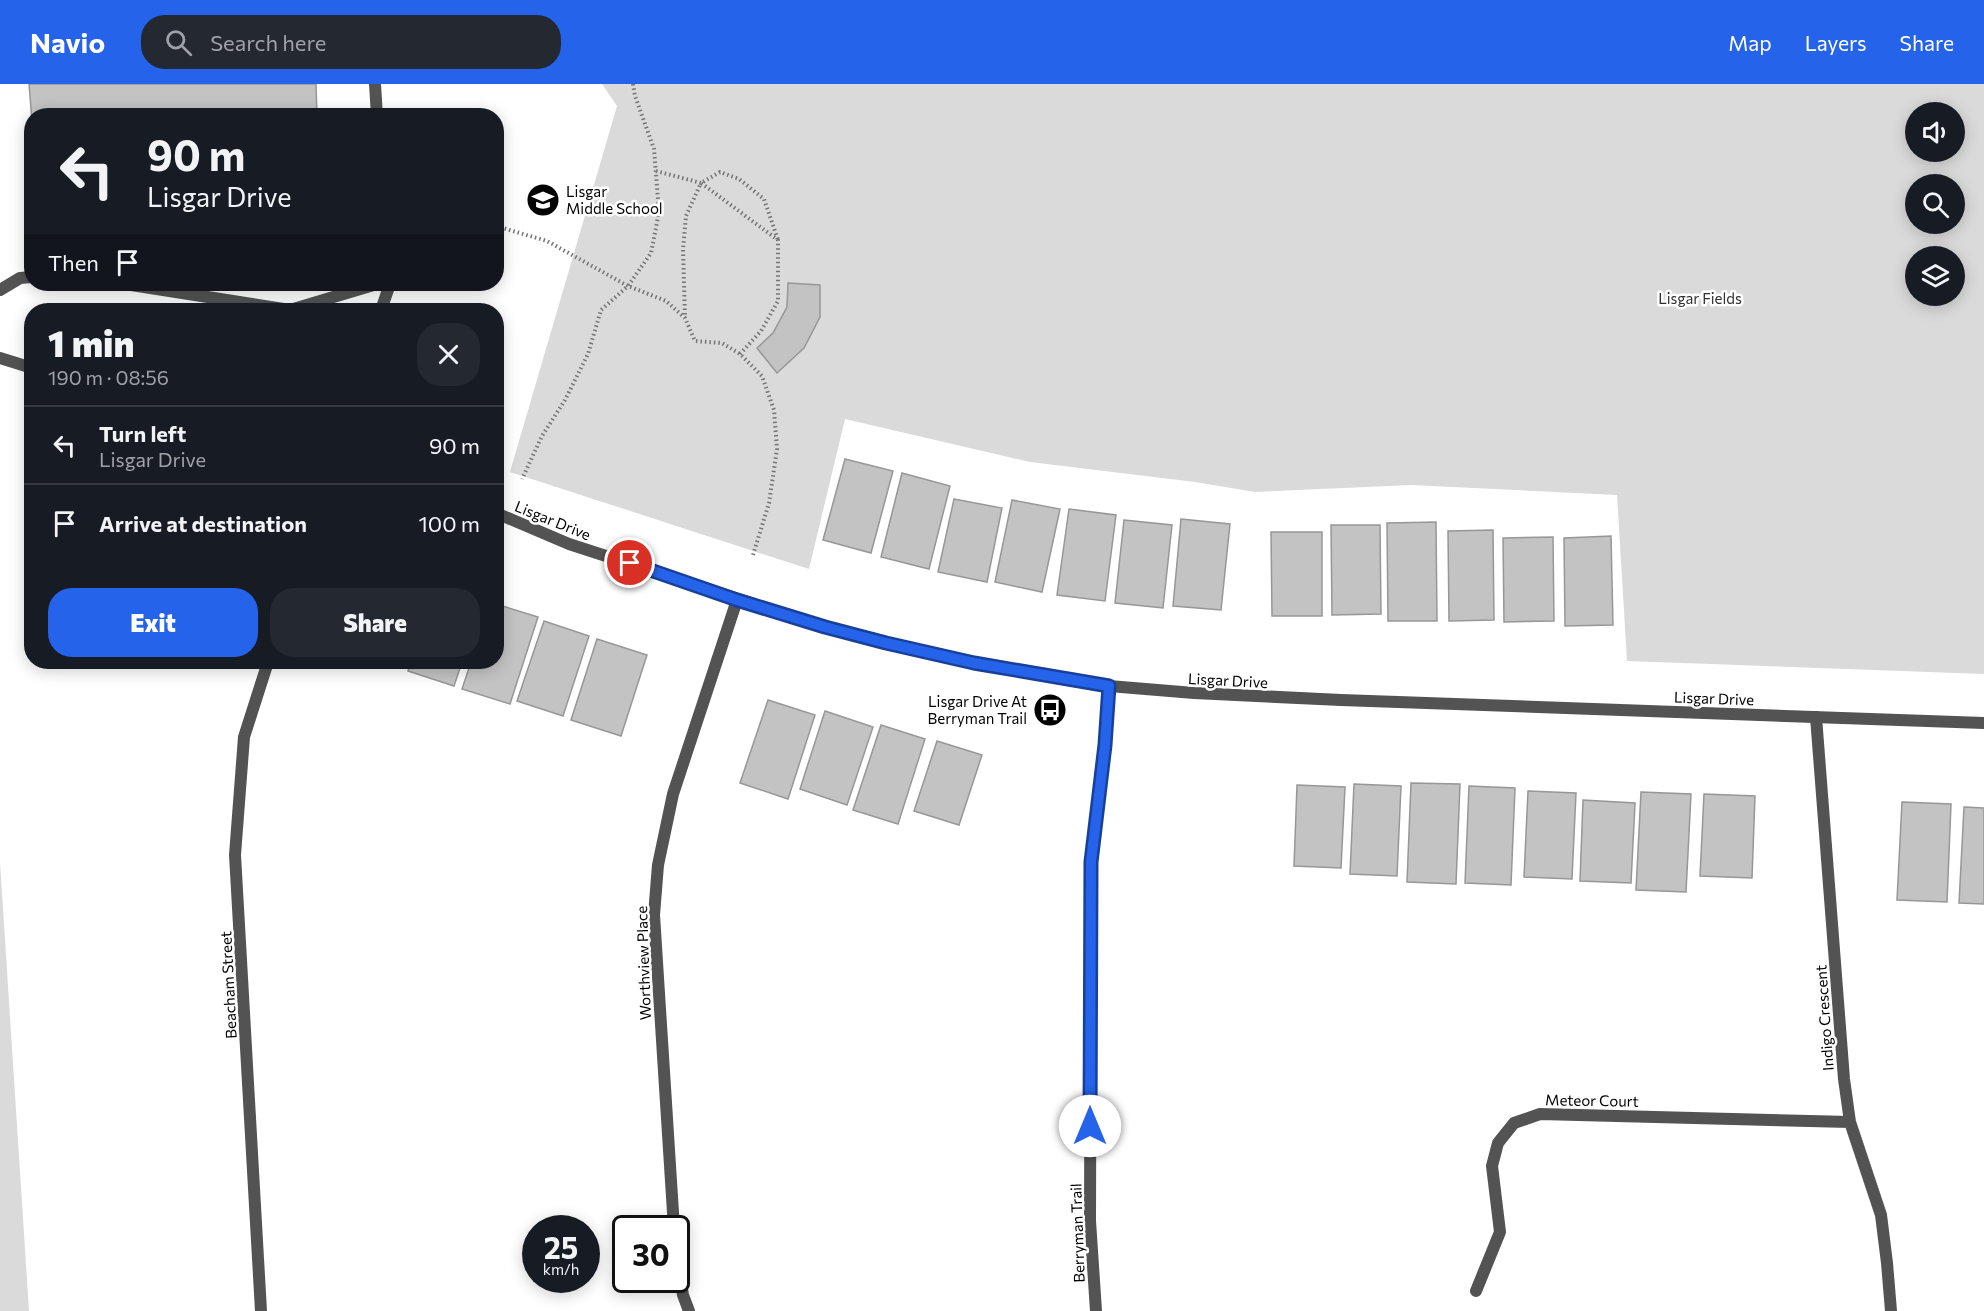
<!DOCTYPE html>
<html lang="en">
<head>
<meta charset="utf-8">
<style>
  :root { --surface:#171b24; --page:#242831; --text:#f1f3f6; --muted:#9ea1a6; --line:#363941; --accent:#2563eb }
  body { margin:0; font-family:Commissioner,sans-serif; background:var(--page); color:var(--text); height:100vh; display:flex; flex-direction:column; font-size:22px; white-space:nowrap }
  * { box-sizing:border-box; margin:0 }
  p { font-size:20px; color:var(--muted) }
  .icon { flex:none; width:33px; height:33px; fill:none; stroke:currentColor; stroke-width:2; stroke-linecap:round; stroke-linejoin:round }
  .map { position:relative; flex:1; overflow:hidden }
  .panel { position:absolute; left:24px; top:219px; width:480px; height:366px; display:flex; flex-direction:column; background:var(--surface); border-radius:24px; box-shadow:0 3px 15px #0003 }
  .panel>* { flex:none }
  .guide { position:absolute; left:24px; top:24px; width:480px; height:183px; border-radius:24px; box-shadow:0 3px 15px #0003; background:#171b24; color:var(--text); overflow:hidden }
  .buttons { position:absolute; left:1905px; top:18px; display:grid; gap:12px }
  .buttons a { display:grid; place-items:center; width:60px; height:60px; border-radius:50%; background:var(--surface); box-shadow:0 3px 15px #0003; font-size:30px }
  .speed { position:absolute; left:522px; top:1131px; display:flex; gap:12px; font-size:30px; font-weight:700; text-align:center }
  .speed>* { display:grid; place-content:center; width:78px; height:78px; border-radius:50%; background:var(--surface); box-shadow:0 3px 15px #0003; line-height:1 }
  .speed small { font-size:15px; font-weight:400 }
  .speed .limit { border:3px solid #111; border-radius:9px; background:#fff; color:#111 }
  .pin { position:absolute; display:grid; place-items:center; width:51px; height:51px; color:#fff; margin:-26px; border:3px solid #fff; border-radius:50%; box-shadow:0 2px 6px #0007 }
  .me { position:absolute; width:66px; margin:-33px; rotate:0deg; stroke-linejoin:round; filter:drop-shadow(0 0 4px #0008) }
  .turn { display:flex; align-items:center; gap:21px; height:126px; padding:0 24px; font-size:27px }
  .turn .icon { width:78px; height:78px; stroke-width:2.5 }
  .turn b { display:block; font-size:42px; line-height:51px }
  .then { display:flex; align-items:center; height:57px; padding:0 24px; background:#0003; gap:12px; font-size:22px }
  .round { display:grid; place-items:center; flex:none; width:63px; height:63px; border-radius:24px; background:var(--page) }
  .summary { display:flex; align-items:center; justify-content:space-between; height:102px; padding:0 24px }
  h1 { font-size:36px; font-weight:800; line-height:45px }
  .action { display:flex; gap:12px; margin-top:auto; padding:12px 24px }
  .action a { flex:1; height:69px; border-radius:24px; background:var(--accent); color:#fff; font-size:24px; font-weight:800; line-height:69px; text-align:center }
  .action a+a { background:var(--page); color:var(--text) }
  ul { padding:0; list-style:none }
  li { display:flex; align-items:center; gap:18px; height:78px; padding:0 24px; border-top:2px solid var(--line) }
  li div { flex:1 }
  li b { display:block; font-size:22px }
  li em { font-style:normal }
  header { display:flex; align-items:center; gap:36px; box-sizing:border-box; height:84px; padding:0 30px; background:var(--accent); color:#fff }
  header strong { font-size:28px }
  nav { display:flex; gap:33px; margin-inline-start:auto; font-size:21px }
  .search { width:420px; height:54px; background:var(--page); display:flex; align-items:center; gap:15px; box-sizing:border-box; padding:0 21px; border-radius:24px; color:var(--muted); font-size:22px }
  .map>svg:first-child { display:block }
</style>
</head>
<body>
<header>
<strong>Navio</strong>
<div class="search"><svg class="icon" aria-label="search" viewBox="0 0 24 24"><circle cx="10" cy="10" r="6"/><path d="M15 15l6 6"/></svg>Search here</div>
<nav><a>Map</a><a>Layers</a><a>Share</a></nav>
</header>
<div class="map">
<svg width="1984" height="1227" viewBox="0 0 1984 1227">
  <rect width="100%" height="100%" fill="#fff"/>
  <path fill="#dadada" fill-rule="evenodd" d="M602,0H1984V590L1627,577L1617,411L1411,401L1255,408L1195,398L1030,378L845,335L809,485L510,388L617,22ZM1916,28H1954V68H1916ZM1916,100H1954V140H1916ZM1916,172H1954V212H1916Z
    M0,778L29,1227H0Z"/>
  <path fill="#c3c3c3" stroke="#979797" stroke-width="1.5" d="M29,0H316L317,32H32V37Z
    M788,199L820,201V233L804,264L777,289L757,264L773,249L787,223Z
    M845,375L893,387L871,469L823,456Z
    M902,389L950,402L929,485L881,473Z
    M954,415L1002,424L987,498L938,488Z
    M1012,416L1060,425L1042,508L995,498Z
    M1069,425L1116,431L1105,517L1057,511Z
    M1181,435L1230,440L1221,526L1173,522Z
    M1124,436L1172,441L1163,524L1115,519Z
    M1436,438L1437,537H1388L1387,439Z
    M1331,441H1380L1381,530L1332,531Z
    M1493,446L1494,536L1449,537L1448,447Z
    M1271,448H1322V532H1272Z
    M1611,452L1613,541L1565,542L1564,454Z
    M1553,453L1554,537L1504,538L1503,454Z
    M496,520L538,533L510,620L462,605L471,578H496Z
    M544,537L589,552L563,632L517,617Z
    M597,555L647,571L621,652L571,636Z
    M411,578H462L454,602L408,587Z
    M768,616L815,631L788,715L740,699Z
    M825,627L873,643L847,721L800,705Z
    M881,641L925,655L898,740L853,726Z
    M937,657L982,671L959,741L914,727Z
    M1411,699L1460,700L1456,800L1407,798Z
    M1354,700L1401,702L1397,792L1350,790Z
    M1297,701L1345,703L1341,784L1294,782Z
    M1469,702L1515,704L1511,801L1465,799Z
    M1528,707L1576,709L1572,795L1524,793Z
    M1641,708L1691,710L1686,808L1636,806Z
    M1704,710L1755,712L1752,794L1700,792Z
    M1583,716L1635,719L1631,799L1580,797Z
    M1902,718L1951,720L1947,818L1897,816Z
    M1964,723L1984,724V820L1959,819Z"/>
  <g fill="none" stroke-linecap="round" stroke-linejoin="round">
    <path stroke="#757575" stroke-width="4" stroke-dasharray="1.5 3" stroke-linecap="butt" d="M633,0L635,12L654,65L659,128L651,169L628,202L666,217L685,234L695,257L722,259L740,270L762,292L774,326L777,365L769,419L753,471
      M656,87L701,99L686,132L683,165L685,233
      M496,142L547,157L628,202L601,226L588,270L565,316L542,352L522,395
      M740,270L761,247L778,217V156L701,99L720,88L739,95L764,115L778,156"/>
    <path stroke="#535353" stroke-width="12" d="M375,0L377,32
      M125,200L290,226L377,200
      M0,206L20,194L32,193
      M381,226L390,200"/>
    <path stroke="#535353" stroke-width="12" d="M1816,633L1844,995L1850,1038L1881,1131L1887,1179L1891,1227
      M674,1144L654,831L658,781L673,710L737,516
      M676,1168L683,1211L689,1227
      M1476,1207L1500,1148L1492,1082L1498,1059L1514,1039L1540,1030L1850,1038
      M261,1227L235,771L244,653L268,578
      M1096,1227L1090,1137L1091,779L1105,661L1109,602"/>
    <path stroke="#535353" stroke-width="12" d="M0,274L32,284
      M496,429L569,460L825,543L927,569L974,579L1109,602L1194,609L1341,616L1984,639"/>
  </g>
  <g fill="none" stroke-linecap="round" stroke-linejoin="round">
    <g stroke="#184099" stroke-width="15">
      <path id="route" d="M630,479L737,516L825,543L886,559L974,579L1109,602L1105,661L1091,778L1090,1042"/>
    </g>
    <use href="#route" stroke="#2563eb" stroke-width="10"/>
  </g>
  <defs>
    <g id="school-disc" transform="scale(1.725)"><circle r="9.5" fill="#000" stroke="#fff"/><path d="M0-5L7-2L0 1L-7-2ZM-4 1L0 2.5L4 1V4Q0 6-4 4Z" fill="#fff"/></g>
    <g id="bus-disc" transform="scale(1.725)"><circle r="9.5" fill="#000" stroke="#fff"/><path d="M-5-6H5V4H4V6H2V4H-2V6H-4V4H-5ZM-3.5-4V0h7V-4ZM-3.5 1.2v1.5H-2V1.2ZM2 1.2v1.5H3.5V1.2Z" fill="#fff"/></g>
  </defs>
  <g fill-rule="evenodd">
    <use href="#school-disc" x="543" y="116"/>
    <use href="#bus-disc" x="1050" y="626"/>
  </g>
  <g text-anchor="middle" dominant-baseline="central" stroke-width="5" stroke-linejoin="round" paint-order="stroke">
    <g font-size="15" fill="#000" stroke="#fff" text-anchor="start">
      <text x="566" y="107">Lisgar<tspan x="566" dy="17">Middle School</tspan></text>
      <text x="1027" y="617" text-anchor="end">Lisgar Drive At<tspan x="1027" dy="17">Berryman Trail</tspan></text>
    </g>
    <g font-size="15" fill="#313131" stroke="#fff">
      <text x="1700" y="214">Lisgar Fields</text>
    </g>
    <g font-size="15" fill="#000" stroke="#fff">
      <text transform="translate(553 436) rotate(22)">Lisgar Drive</text>
      <text transform="translate(1228 596) rotate(3)">Lisgar Drive</text>
      <text transform="translate(1714 614) rotate(2)">Lisgar Drive</text>
      <text transform="translate(643 879) rotate(-92)">Worthview Place</text>
      <text transform="translate(228 901) rotate(-93)">Beacham Street</text>
      <text transform="translate(1824 934) rotate(-94)">Indigo Crescent</text>
      <text transform="translate(1592 1016) rotate(1)">Meteor Court</text>
      <text transform="translate(1077 1149) rotate(-92)">Berryman Trail</text>
    </g>
  </g>
</svg>
<div class="buttons">
<a><svg class="icon" aria-label="sound" viewBox="0 0 24 24"><path d="M4 9h4l5-4v14l-5-4H4zM17 9q2 3 0 6"/></svg></a>
<a><svg class="icon" aria-label="search" viewBox="0 0 24 24"><circle cx="10" cy="10" r="6"/><path d="M15 15l6 6"/></svg></a>
<a><svg class="icon" aria-label="layers" viewBox="0 0 24 24"><path d="M12 4l9 5-9 5-9-5zM3 14l9 5 9-5"/></svg></a>
</div>
<div class="speed"><div>25<small>km/h</small></div><div class="limit">30</div></div>
<div class="pin" style="left:630px;top:479px;background:#d93025"><svg class="icon" aria-label="arrive" viewBox="0 0 24 24"><path d="M6 21V4h12l-3 4 3 4H6"/></svg></div>
<svg class="me" style="left:1090px;top:1042px" viewBox="-20 -20 40 40"><circle r="19" fill="#fff"/><path d="M0-13L10 11 0 6-10 11z" fill="#2563eb"/></svg>
<div class="guide">
<div class="turn"><svg class="icon" aria-label="left" viewBox="0 0 24 24"><path d="M17 20v-9H6M10 6l-5 5 5 5"/></svg><div><b>90 m</b>Lisgar Drive</div></div>
<div class="then">Then<svg class="icon" aria-label="arrive" viewBox="0 0 24 24"><path d="M6 21V4h12l-3 4 3 4H6"/></svg></div>
</div>
<section class="panel">
<div class="summary"><div><h1>1 min</h1><p>190 m · 08:56</p></div><a class="round"><svg class="icon" aria-label="close" viewBox="0 0 24 24"><path d="M6 6l12 12M18 6L6 18"/></svg></a></div>
<ul>
<li><svg class="icon" aria-label="left" viewBox="0 0 24 24"><path d="M17 20v-9H6M10 6l-5 5 5 5"/></svg><div><b>Turn left</b><p>Lisgar Drive</p></div><em>90 m</em></li>
<li><svg class="icon" aria-label="arrive" viewBox="0 0 24 24"><path d="M6 21V4h12l-3 4 3 4H6"/></svg><div><b>Arrive at destination</b></div><em>100 m</em></li>
</ul>
<div class="action"><a>Exit</a><a>Share</a></div>
</section>
</div>
</body>
</html>
